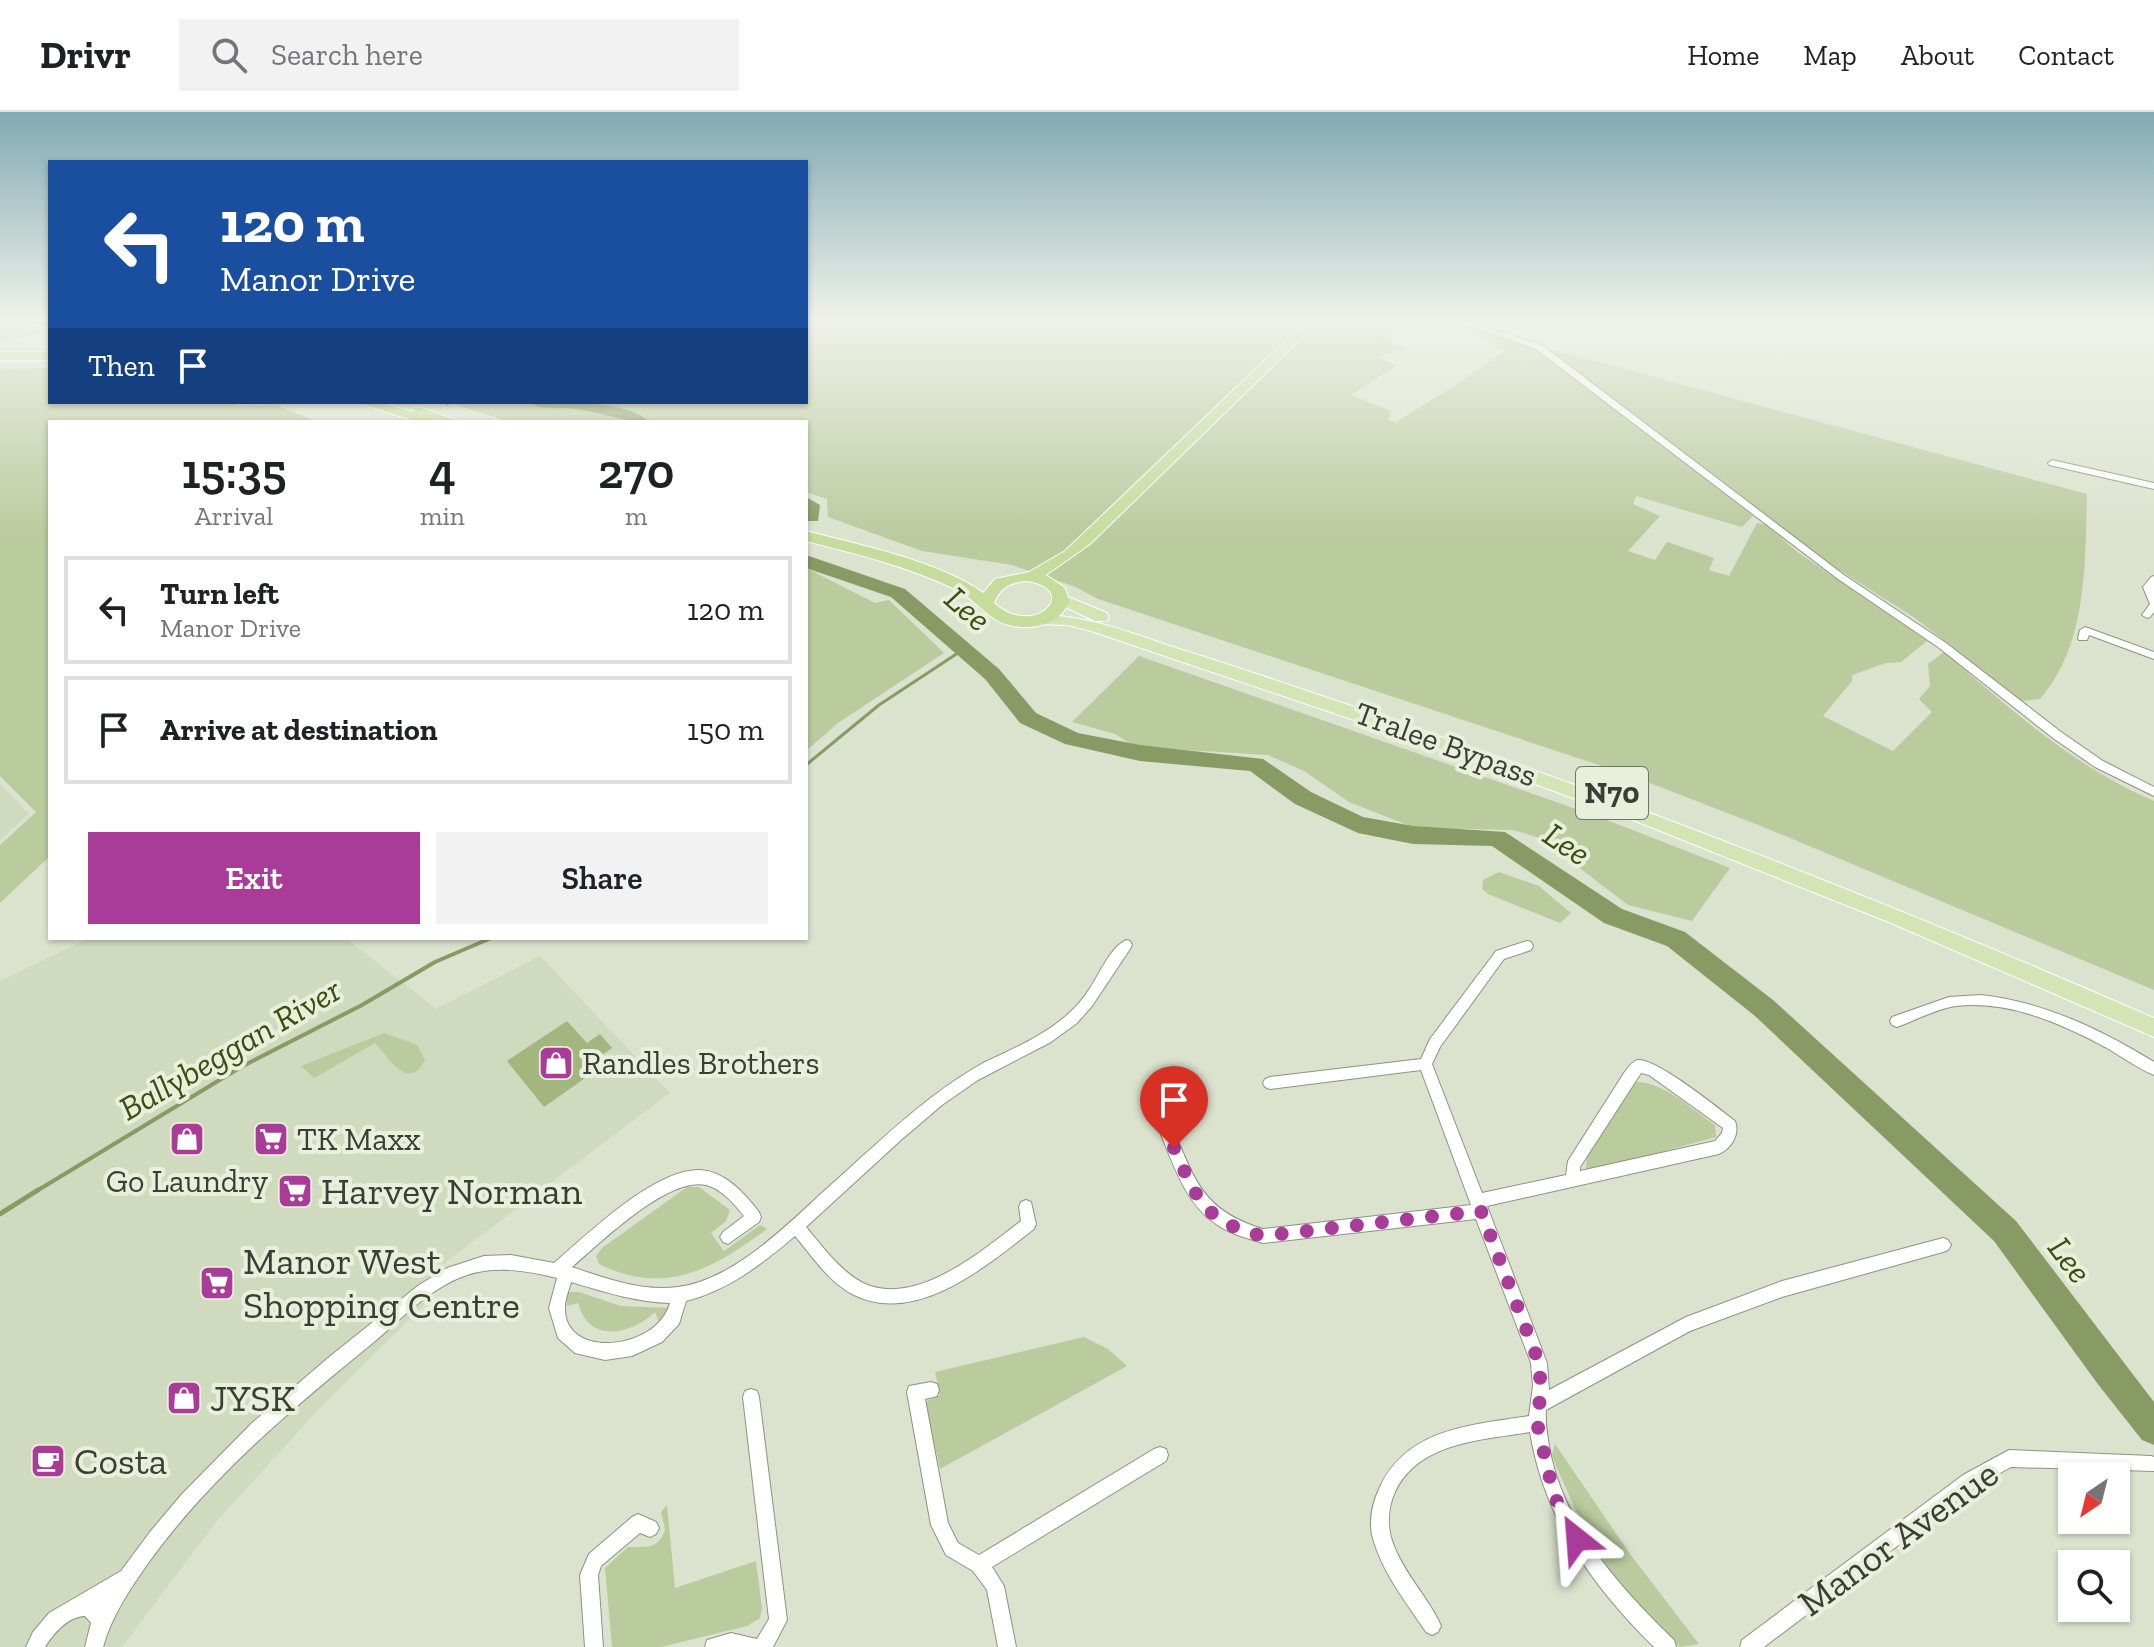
<!DOCTYPE html>
<html lang="en">
<head>
<meta charset="utf-8">
<style>
  :root { --surface:#fff; --page:#f2f2f2; --text:#202124; --muted:#757577; --line:#e0e0e0; --accent:#aa3c99 }
  body { margin:0; font-family:"Zilla Slab",serif; background:var(--page); color:var(--text); height:100vh; display:flex; flex-direction:column; font-size:30px; white-space:nowrap }
  * { box-sizing:border-box; margin:0 }
  p { font-size:26px; color:var(--muted) }
  .icon { flex:none; width:44px; height:44px; fill:none; stroke:currentColor; stroke-width:2; stroke-linecap:round; stroke-linejoin:round }
  .map { position:relative; flex:1; overflow:hidden }
  .drawer { position:absolute; left:48px; top:308px; width:760px; height:520px; display:flex; flex-direction:column; background:var(--surface); border-radius:0px; box-shadow:0 2px 6px #0004 }
  .drawer>* { flex:none }
  .hud { position:absolute; left:48px; top:48px; width:760px; height:244px; border-radius:0px; box-shadow:0 2px 6px #0004; background:#1a4fa0; color:#fff; overflow:hidden }
  .needle { width:52px; rotate:215deg }
  .buttons { position:absolute; left:2058px; top:1350px; display:grid; gap:16px }
  .buttons a { display:grid; place-items:center; width:72px; height:72px; border-radius:0px; background:var(--surface); box-shadow:0 2px 6px #0004; font-size:40px }
  .pin { position:absolute; display:grid; place-items:center; width:68px; height:68px; color:#fff; margin:-82px -34px; border-radius:50% 50% 50% 0; rotate:-45deg; box-shadow:0 0 8px #0007 }
  .pin .icon { rotate:45deg }
  .me { position:absolute; width:88px; margin:-44px; rotate:332deg; stroke-linejoin:round; filter:drop-shadow(0 0 6px #0008) }
  .turn { display:flex; align-items:center; gap:28px; height:168px; padding:0 40px; font-size:36px }
  .turn .icon { width:104px; height:104px; stroke-width:2.5 }
  .turn b { display:block; font-size:56px; line-height:68px }
  .then { display:flex; align-items:center; height:76px; padding:0 40px; background:#0003; gap:16px; font-size:30px }
  .eta { display:flex; justify-content:space-evenly; align-items:center; height:136px; text-align:center }
  .eta b { font-size:48px; font-weight:600; line-height:56px }
  .primary-button { display:flex; gap:16px; margin-top:auto; padding:16px 40px }
  .primary-button a { flex:1; height:92px; border-radius:0px; background:var(--accent); color:#fff; font-size:32px; font-weight:600; line-height:92px; text-align:center }
  .primary-button a+a { background:var(--page); color:var(--text) }
  ul { padding:0; list-style:none }
  li { display:flex; align-items:center; gap:24px; height:108px; margin:0 16px 12px; padding:0 24px; border:4px solid var(--line); border-radius:0px }
  li div { flex:1 }
  li b { display:block; font-size:30px }
  li em { font-style:normal }
  header { display:flex; align-items:center; gap:48px; box-sizing:border-box; height:112px; padding:0 40px; background:var(--surface); border-bottom:2px solid var(--line) }
  header strong { font-size:38px }
  nav { display:flex; gap:44px; margin-inline-start:auto; font-size:28px }
  .search { width:560px; height:72px; background:var(--page); display:flex; align-items:center; gap:20px; box-sizing:border-box; padding:0 28px; border-radius:0px; color:var(--muted); font-size:30px }
  .map>svg:first-child { display:block }
</style>
</head>
<body>
<header>
<strong>Drivr</strong>
<div class="search"><svg class="icon" aria-label="search" viewBox="0 0 24 24"><circle cx="10" cy="10" r="6"/><path d="M15 15l6 6"/></svg>Search here</div>
<nav><a>Home</a><a>Map</a><a>About</a><a>Contact</a></nav>
</header>
<div class="map">
<svg width="2154" height="1535" viewBox="0 0 2154 1535">
  <rect width="100%" height="100%" fill="#dbe3ce"/>
  <path fill="#cfdabe" d="M0,672L29,702L0,728Z
    M89,826H346L436,897L540,844L670,981L439,1155L430,1187L317,1299L217,1409L122,1535H0V869Z"/>
  <path fill="#bacb9e" d="M806,209H1408L1381,225L1409,238L1388,241L1380,246L1397,253L1351,283L1391,299L1388,308L1396,310L1456,273L1504,239L1458,214H1472L1538,237L1753,404L1742,415L1636,384L1633,392L1660,404L1628,439L1655,448L1667,430L1714,446L1709,458L1729,464L1757,411L1767,413L1796,439L1927,529L1901,550L1886,551L1852,563V569L1823,604L1893,639L1932,600L1919,587L1930,574L1928,552L1944,540C2009,596 2074,655 2154,689V878L1761,714L1629,663L1098,487L1076,475L1012,453L922,439L828,405L827,387L806,380V310H511L447,290H806Z
    M0,211L50,215V219L0,229Z
    M1547,236L2087,382C2085,450 2088,532 2040,587L2022,589L1915,506L1817,444Z
    M50,256V290H238L233,294L276,293L318,310H50V744L0,791V733L36,700L0,664V257Z
    M806,456L875,491L889,488L944,541L838,611L806,639Z
    M1139,544L1599,705L1730,756L1692,809L1628,793L1540,726L1513,718L1415,716L1349,690L1304,659L1268,643L1136,635L1115,622L1072,610Z
    M1499,760L1539,774L1571,801L1560,811L1488,782L1482,777L1483,768Z
    M384,921L417,933L425,948C407,982 388,943 375,931L314,966L301,954Z
    M1635,970C1663,969 1693,998 1715,1013L1716,1025L1599,1057L1586,1056L1587,1042Z
    M687,1075H699L730,1098L726,1109L711,1121L724,1139L760,1113L767,1117C714,1156 666,1185 599,1152L596,1144L602,1136Z
    M567,1180H579L621,1194L671,1196L659,1210L655,1200C631,1223 589,1232 578,1191L567,1194Z
    M1084,1225L1108,1237L1127,1254L940,1357L925,1293L927,1289L940,1283L935,1260Z
    M1555,1332L1630,1442L1699,1532L1680,1535L1672,1529L1612,1464L1587,1423L1556,1354L1552,1343Z
    M667,1393L675,1476L756,1449L762,1496L760,1506L747,1514L661,1535H612L605,1456L628,1435C645,1435 659,1438 665,1417L661,1400Z"/>
  <g fill="none" stroke-linecap="round" stroke-linejoin="round">
    <path stroke="#889b64" stroke-width="3" d="M8,209L50,212
      M447,292L450,290
      M806,653L879,593L964,537"/>
    <path stroke="#889b64" stroke-width="4" d="M35,1080L241,955L362,893L435,850L491,826"/>
    <path stroke="#889b64" stroke-width="5" d="M0,1102L38,1078"/>
    <path fill="#889b64" fill-rule="evenodd" d="M530,290C559,290 629,288 649,310C621,310 595,298 567,296C555,296 539,298 530,290Z
      M806,385L820,393L818,409H806Z
      M806,443L905,477L999,557L1036,601L1078,621L1140,633L1263,647L1311,680L1363,705L1413,714L1505,720L1622,797L1685,820L1773,888L2016,1109L2154,1290V1333L2142,1328L2097,1271L1994,1129L1755,904L1667,834L1604,811L1492,734L1413,732L1358,721L1295,692L1250,659L1140,649L1065,632L1020,611L985,567L891,485L806,456Z"/>
  </g>
  <path fill="#a2b67e" d="M567,909L587,931L600,922L612,936L599,945L605,952L544,995L507,949Z"/>
  <g fill="none" stroke-linecap="round" stroke-linejoin="round">
    <g stroke="#8c9380" stroke-width="2">
      <path id="minor" d="M1455,209H1465L1542,233L1844,463L1946,531L2061,620L2103,649L2154,675V684L2095,655L2053,626L1938,535L1838,467L1536,237Z
        M2052,348L2154,371V377L2049,353L2048,351Z
        M2154,464V500L2150,505L2147,506L2142,503L2150,492L2143,475L2151,465Z
        M2085,515L2154,540V547L2089,523L2087,528H2079L2078,526L2080,518Z
        M1126,828L1130,829L1132,833L1130,837L1092,894L1077,911L1051,930L978,968L942,993L901,1028L806,1115C822,1134 840,1159 863,1171C915,1196 982,1139 1021,1109L1019,1095L1021,1090L1026,1088L1031,1090L1036,1112L1034,1117C986,1154 916,1215 852,1182C828,1169 812,1144 795,1124C762,1152 729,1178 686,1189L679,1212L662,1230L632,1244L605,1248L575,1241L558,1226L549,1196L557,1166C528,1159 496,1153 467,1163C431,1175 402,1206 374,1230C293,1296 211,1364 149,1450C130,1477 112,1503 103,1535H85L91,1511L85,1504C67,1505 54,1521 45,1535H26L33,1520L49,1501L121,1459L150,1420L182,1382L252,1311L328,1246L419,1173L447,1156L484,1144L511,1143L554,1151C588,1122 654,1057 700,1058C725,1059 745,1082 759,1100L761,1105L759,1110L728,1132L723,1130L720,1125L723,1120L744,1104C734,1092 722,1077 706,1073C668,1064 599,1132 572,1155C604,1166 643,1180 678,1175C732,1168 784,1116 823,1080C859,1048 894,1014 932,985C949,972 965,961 983,951C1012,937 1042,925 1067,903C1076,895 1084,886 1090,876C1100,861 1110,836 1126,828ZM571,1170C604,1180 636,1190 670,1191C657,1239 563,1248 565,1195C565,1187 569,1178 571,1170Z
        M1527,829L1531,830L1533,834L1531,838L1504,847L1440,935L1432,952L1482,1081L1566,1063L1568,1049L1624,961C1628,956 1632,949 1638,948C1656,946 1718,996 1735,1009C1740,1022 1732,1036 1719,1042L1487,1094L1547,1251L1549,1278L1686,1205L1782,1169L1943,1126L1948,1128L1951,1133L1948,1138L1943,1140L1782,1185L1690,1219L1546,1298C1545,1310 1547,1322 1549,1334C1563,1413 1619,1475 1674,1528L1676,1535H1654C1593,1475 1544,1407 1530,1320C1482,1328 1418,1330 1395,1380C1387,1398 1387,1417 1394,1434C1405,1463 1429,1486 1441,1514L1438,1520L1432,1523L1426,1520C1406,1490 1381,1459 1372,1423C1369,1407 1373,1389 1380,1375C1407,1316 1472,1313 1529,1304L1533,1274L1531,1251L1476,1107L1263,1131C1247,1126 1230,1122 1216,1112C1183,1090 1171,1045 1156,1010L1158,1006L1163,1004L1168,1006C1194,1062 1197,1097 1263,1117L1471,1093L1421,958L1270,977L1265,975L1263,971L1265,967L1270,965L1421,947L1430,927L1496,839ZM1641,961L1649,963L1723,1016L1722,1021L1715,1029L1580,1059V1055Z
        M1981,883C2044,890 2100,917 2154,950V963C2137,956 2121,944 2105,935C2060,911 2008,888 1956,894C1936,897 1916,908 1897,915L1892,913L1890,909L1892,905L1949,885Z
        M931,1270L937,1272L939,1278L937,1284L925,1287L948,1411L958,1431L979,1443L1154,1337L1160,1335L1166,1337L1168,1343L1166,1349L992,1455L1004,1474L1016,1535H998L987,1478L973,1459L946,1443L931,1413L907,1280L909,1274Z
        M751,1277L757,1279L759,1285L787,1508L773,1535H705L707,1528L731,1521L757,1527L769,1507L743,1285L745,1279Z
        M2009,1338L2151,1344L2154,1345V1359L2011,1355L1975,1375L1764,1535H1740L1742,1528L1963,1363Z
        M638,1402L656,1410L659,1416L656,1422L650,1425L640,1421L601,1454L598,1463L603,1535H585L580,1463L589,1442L632,1405Z"/>
    </g>
    <g stroke="#fff" stroke-width="2">
      <path id="primary" d="M1061,482L1107,501L1109,505L1107,509H1095L1055,490V484Z
        M1039,503C1086,503 1129,520 1173,535C1221,550 1269,566 1316,582C1601,678 1879,786 2154,906V925L1891,811L1633,708L1431,634L1091,519L1068,513L1033,512V504Z"/>
    </g>
    <g stroke="#fff" stroke-width="2">
      <path id="trunk" d="M1306,209H1319L1090,432L1046,463L1065,476L1069,489C1061,512 1035,518 1013,514C989,510 978,489 957,478C910,455 857,442 806,429V419C856,432 942,450 983,481L995,467L1029,460L1065,439ZM1027,469C1082,477 1035,528 994,491C1001,475 1009,471 1027,469Z
        M0,240H50V248H0Z
        M357,290H378L413,300L414,296L419,295L461,310H417Z"/>
    </g>
    <use href="#minor" fill="#fff" fill-rule="evenodd"/>
    <use href="#primary" fill="#d4e5b5" fill-rule="evenodd"/>
    <use href="#trunk" fill="#c6dc9c" fill-rule="evenodd"/>
  </g>
  <linearGradient id="sky" x2="0" y2="1"><stop stop-color="#81aab3"/><stop offset="0.49" stop-color="#eff2e9"/><stop offset="1" stop-color="#eff2e9" stop-opacity="0"/></linearGradient>
  <rect width="2154" height="424" fill="url(#sky)"/>
  <g fill="none" stroke-linecap="round" stroke-linejoin="round">
    <path stroke="#aa3c99" stroke-width="14" stroke-dasharray="0 25.2" d="M1174,1036C1197,1087 1204,1110 1263,1124L1481,1099L1539,1251L1541,1278L1537,1311L1553,1379L1564,1408L1577,1427"/>
  </g>
  <defs>
    <g id="shop-square" transform="scale(1.8)"><rect x="-9" y="-9" width="18" height="18" rx="4" fill="#aa3c99" stroke="#e8f0db"/><path d="M-5-2.5h2.3a2.7 3.5 0 0 1 5.4 0H5L5.5 6h-11ZM-1.5-2.5h3a1.5 2.3 0 0 0-3 0Z" fill="#fff"/></g>
    <g id="supermarket-square" transform="scale(1.8)"><rect x="-9" y="-9" width="18" height="18" rx="4" fill="#aa3c99" stroke="#e8f0db"/><path d="M-6-5.5h2.5l.6 2H6L4.5 2H-2.5L-4.4-4H-6ZM-1.5 3.2a1.3 1.3 0 1 0 .1 0ZM3 3.2a1.3 1.3 0 1 0 .1 0Z" fill="#fff"/></g>
    <g id="cafe-square" transform="scale(1.8)"><rect x="-9" y="-9" width="18" height="18" rx="4" fill="#aa3c99" stroke="#e8f0db"/><path d="M-5.5-4.5H6V0H3Q3 3.5 0 3.5H-2.5Q-5.5 3.5-5.5 0ZM3-3.2v2h1.7v-2ZM-6 4.5H4V6H-6Z" fill="#fff"/></g>
  </defs>
  <g fill-rule="evenodd">
    <use href="#shop-square" x="556" y="951"/>
    <use href="#shop-square" x="187" y="1027"/>
    <use href="#supermarket-square" x="271" y="1027"/>
    <use href="#supermarket-square" x="295" y="1079"/>
    <use href="#supermarket-square" x="217" y="1171"/>
    <use href="#shop-square" x="184" y="1286"/>
    <use href="#cafe-square" x="48" y="1349"/>
  </g>
  <g text-anchor="middle" dominant-baseline="central" stroke-width="8" stroke-linejoin="round" paint-order="stroke">
    <rect fill="#e8f0db" stroke="#6f7368" stroke-width="2" x="1576" y="655" width="72" height="52" rx="6"/>
    <g font-size="30" font-weight="bold" fill="#3b3e36">
      <text x="1612" y="681">N70</text>
    </g>
    <g font-size="32" fill="#3b3e36" stroke="#e8f0db">
      <text transform="translate(1446 632) rotate(20)">Tralee Bypass</text>
    </g>
    <g font-size="32" fill="#3b3e36" stroke="#e8f0db" text-anchor="start">
      <text x="582" y="951">Randles Brothers</text>
      <text x="297" y="1027">TK Maxx</text>
      <text x="187" y="1069" text-anchor="middle">Go Laundry</text>
    </g>
    <g font-size="34" font-style="italic" fill="#3c4d0f" stroke="#e8f0db">
      <text transform="translate(968 497) rotate(41)">Lee</text>
      <text transform="translate(1567 732) rotate(34)">Lee</text>
      <text transform="translate(230 937) rotate(-30)">Ballybeggan River</text>
      <text transform="translate(2070 1148) rotate(53)">Lee</text>
    </g>
    <g font-size="38" fill="#3b3e36" stroke="#e8f0db" text-anchor="start">
      <text x="321" y="1079">Harvey Norman</text>
      <text x="243" y="1149">Manor West<tspan x="243" dy="44">Shopping Centre</tspan></text>
      <text x="210" y="1286">JYSK</text>
      <text x="74" y="1349">Costa</text>
    </g>
    <g font-size="38" fill="#3b3e36" stroke="#e8f0db">
      <text transform="translate(1898 1426) rotate(-36)">Manor Avenue</text>
    </g>
  </g>
</svg>
<div class="buttons">
<a><svg class="needle" viewBox="-14 -14 28 28"><path d="M0-13l5 13h-10z" fill="#e53935"/><path d="M0 13l5-13h-10z" fill="#757577"/></svg></a>
<a><svg class="icon" aria-label="search" viewBox="0 0 24 24"><circle cx="10" cy="10" r="6"/><path d="M15 15l6 6"/></svg></a>
</div>
<div class="pin" style="left:1174px;top:1036px;background:#d93025"><svg class="icon" aria-label="arrive" viewBox="0 0 24 24"><path d="M6 21V4h12l-3 4 3 4H6"/></svg></div>
<svg class="me" style="left:1577px;top:1427px" viewBox="-20 -20 40 40"><path d="M0-17L14 15 0 8-14 15z" fill="#aa3c99" stroke="#fff" stroke-width="4"/></svg>
<div class="hud">
<div class="turn"><svg class="icon" aria-label="left" viewBox="0 0 24 24"><path d="M17 20v-9H6M10 6l-5 5 5 5"/></svg><div><b>120 m</b>Manor Drive</div></div>
<div class="then">Then<svg class="icon" aria-label="arrive" viewBox="0 0 24 24"><path d="M6 21V4h12l-3 4 3 4H6"/></svg></div>
</div>
<section class="drawer">
<div class="eta">
<div><b>15:35</b><p>Arrival</p></div>
<div><b>4</b><p>min</p></div>
<div><b>270</b><p>m</p></div>
</div>
<ul>
<li><svg class="icon" aria-label="left" viewBox="0 0 24 24"><path d="M17 20v-9H6M10 6l-5 5 5 5"/></svg><div><b>Turn left</b><p>Manor Drive</p></div><em>120 m</em></li>
<li><svg class="icon" aria-label="arrive" viewBox="0 0 24 24"><path d="M6 21V4h12l-3 4 3 4H6"/></svg><div><b>Arrive at destination</b></div><em>150 m</em></li>
</ul>
<div class="primary-button"><a>Exit</a><a>Share</a></div>
</section>
</div>
</body>
</html>
